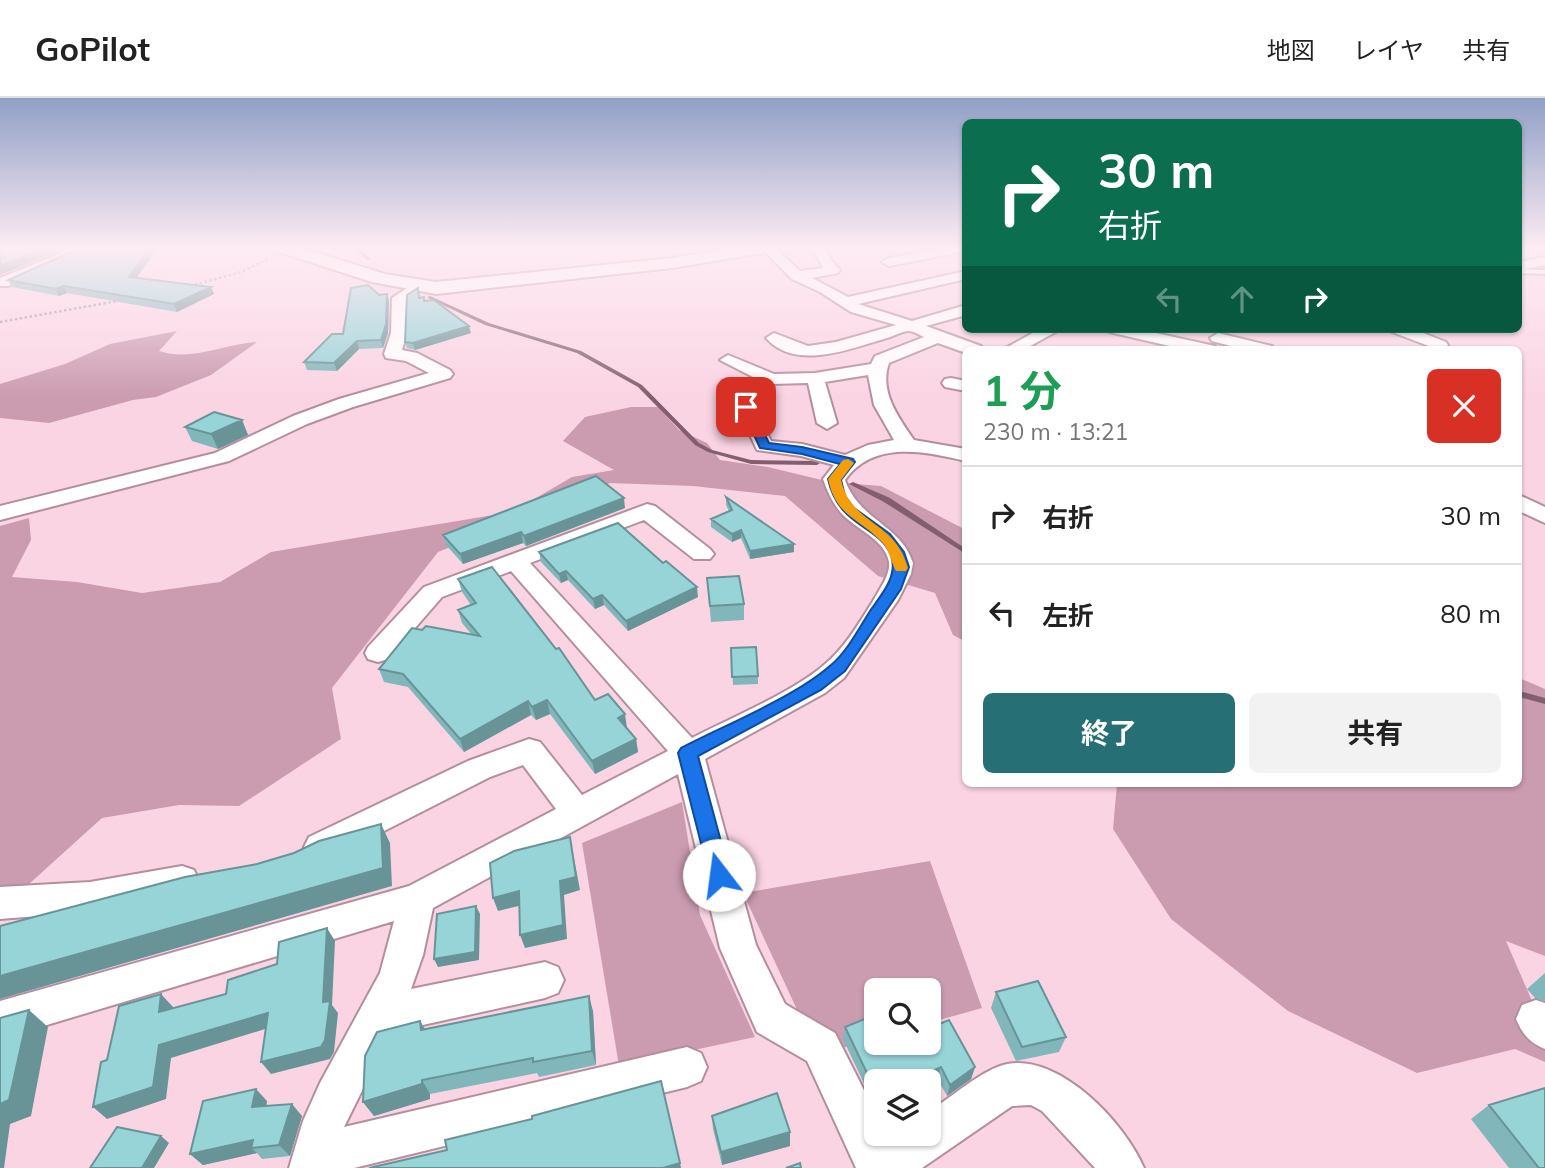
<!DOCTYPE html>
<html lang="ja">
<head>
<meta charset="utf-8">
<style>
  :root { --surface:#fff; --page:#f2f2f2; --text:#222; --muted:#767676; --line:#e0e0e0; --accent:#256f75 }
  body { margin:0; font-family:Mulish,"Noto Sans JP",sans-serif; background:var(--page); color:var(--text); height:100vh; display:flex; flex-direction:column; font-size:26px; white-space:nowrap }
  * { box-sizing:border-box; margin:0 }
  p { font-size:23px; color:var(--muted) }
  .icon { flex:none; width:38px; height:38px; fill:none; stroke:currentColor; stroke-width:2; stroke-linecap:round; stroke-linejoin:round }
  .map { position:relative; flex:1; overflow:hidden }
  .drawer { position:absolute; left:962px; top:248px; width:560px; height:441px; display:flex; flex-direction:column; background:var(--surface); border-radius:10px; box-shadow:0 2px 5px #0004 }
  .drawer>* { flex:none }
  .hud { position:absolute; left:962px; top:21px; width:560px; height:214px; border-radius:10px; box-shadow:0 2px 5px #0004; background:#0b6e4f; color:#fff; overflow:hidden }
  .fabs { position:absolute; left:864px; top:880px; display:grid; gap:14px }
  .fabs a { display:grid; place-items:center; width:77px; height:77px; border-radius:10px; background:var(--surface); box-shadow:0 2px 5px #0004; font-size:35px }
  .pin { position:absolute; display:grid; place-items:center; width:60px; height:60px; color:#fff; margin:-30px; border-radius:14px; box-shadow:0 4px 10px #0006 }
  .me { position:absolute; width:77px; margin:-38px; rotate:345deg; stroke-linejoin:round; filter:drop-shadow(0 0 5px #0008) }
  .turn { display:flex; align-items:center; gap:24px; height:147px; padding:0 21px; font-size:32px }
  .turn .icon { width:91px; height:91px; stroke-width:2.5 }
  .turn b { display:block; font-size:49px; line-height:60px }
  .lanes { display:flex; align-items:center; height:66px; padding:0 21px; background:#0003; justify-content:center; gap:35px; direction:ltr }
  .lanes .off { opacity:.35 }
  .round { display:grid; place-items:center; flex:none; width:74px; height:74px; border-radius:10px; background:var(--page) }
  .headline { display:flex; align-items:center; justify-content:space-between; height:119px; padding:0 21px }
  h1 { font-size:42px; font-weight:700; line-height:52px; color:#1e9e55 }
  .button { display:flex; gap:14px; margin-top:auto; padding:14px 21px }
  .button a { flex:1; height:80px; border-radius:10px; background:var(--accent); color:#fff; font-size:28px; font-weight:700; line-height:80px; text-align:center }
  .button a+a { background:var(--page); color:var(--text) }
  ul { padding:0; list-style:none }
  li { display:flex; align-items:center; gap:21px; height:98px; padding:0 21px; border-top:2px solid var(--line) }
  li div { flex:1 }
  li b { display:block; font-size:26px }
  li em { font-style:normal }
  header { display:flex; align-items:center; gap:42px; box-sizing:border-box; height:98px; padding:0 35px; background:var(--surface); border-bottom:2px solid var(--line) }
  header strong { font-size:33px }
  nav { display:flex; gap:38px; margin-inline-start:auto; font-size:24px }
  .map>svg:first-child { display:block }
</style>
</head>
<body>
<header>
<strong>GoPilot</strong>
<nav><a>地図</a><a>レイヤ</a><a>共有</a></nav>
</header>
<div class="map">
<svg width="1545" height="1070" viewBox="0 0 1545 1070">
  <rect width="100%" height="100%" fill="#fbd4e4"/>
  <path fill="#cb9bb0" d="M177,233L159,253C192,264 223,246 257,244L211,277L156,299L133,302L49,325L0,320V286L65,266L110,246Z
    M631,309H658L679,332L707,345L720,362L768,369L830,384L881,388L966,432V544L953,537L935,495L878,478L785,398L693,388L610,385L438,454L332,590L341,641L239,708L179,707L102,720L29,786L0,788V428L29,420L31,442L12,479L77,484L142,495L220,484L271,454L512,414L572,379L614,372L563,343L585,319Z
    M1519,580L1545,591V858L1506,843L1545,933V964L1515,951L1417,975L1288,913L1171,821L1113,731L1117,686H1519Z
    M682,704L700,817L755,939L619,968L582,745Z
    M930,763L982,910L929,925V892H877V940L818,957L743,795Z"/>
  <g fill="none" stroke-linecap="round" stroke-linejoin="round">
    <path fill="#825e6e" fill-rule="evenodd" d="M354,150H358L371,161L367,162Z
      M430,198L489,225L581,253L642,287L699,345L712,352L751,362L817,363L820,365L817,367L751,366L708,354L695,347L638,289L577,255L485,227L428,200V199Z
      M853,384L890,400L966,451V456L884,404L851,387L849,386Z
      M1519,593L1545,600V606L1519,599Z"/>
    <g stroke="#b38f9e" stroke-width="4">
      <path id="service" d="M1519,171L1545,172V176L1519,175Z"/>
    </g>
    <g stroke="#b38f9e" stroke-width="4">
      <path id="minor" d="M57,150L87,152L9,188H0V180L64,154Z
        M761,150H775L800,173L823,170L812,150H825L831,162L840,172L838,175L812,180L848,199L966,173V181L858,206L912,223L966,207V217L926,228L981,248L983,252H966V255L938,245L889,265C879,293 898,319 914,342L966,351V363C925,353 873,342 845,382C859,422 901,427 913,465L911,476L898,502L844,580L825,595L705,661L756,847L785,906L835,935L877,1018V1036H929V1014C950,1000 983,971 1007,966C1060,956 1125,1025 1144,1070H1095L1042,1013L1031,1007L1012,1008L922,1070H856L807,963L757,934L720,850L678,676L433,810L423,857L411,891L545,864L558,869L564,882L558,895L545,900L391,934L344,1029L687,949L701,955L707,969L701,983L687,989L354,1070H289L303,1023L320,985L380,875L394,823L0,941V903L409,788L556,711L523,667L490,679L333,759L321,763L309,759L304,749L309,739L468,663L529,641L540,644L582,697L668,653L511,473L442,499L388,561L378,564L368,561L365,555L368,549L424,489L647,406L655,408L710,451L714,456L710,461H694L644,422L530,465L692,640C731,620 793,594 824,567C844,551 860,524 873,503C879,492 891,476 889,464C885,442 858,432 844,418C834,408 828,395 823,381L834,367L801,358L757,352L728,290L731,286L755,280L720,262L728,257L774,276L815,275L871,266L875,258L924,239C920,237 913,233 909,233C902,233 894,238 887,240C852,250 796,274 766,240L774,235L808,248L836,244L896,227L851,214L820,194L792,181ZM868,277L874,307L894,342L868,347L845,357L802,346L771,343L747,293L772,286L808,285L817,325L827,331L837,325L825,284Z
        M944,150H966V153L889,168L882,164L889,160Z
        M1545,159V167L1519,172V164Z
        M415,185L422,189L406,202L407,235L402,252L417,255L450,272L453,276L450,280L353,309L307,326L229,363L0,422V408L215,355L293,318L339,301L429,275L406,263L386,260L384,256L391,235L392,200Z
        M1040,231H1061L1023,252H1002Z
        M1107,231H1137L1215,248L1217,252H1187L1109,234Z
        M1390,231H1413L1446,244L1448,247L1440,252L1434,250L1392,234Z
        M1218,235L1272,248L1274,252H1246L1212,243L1210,240Z
        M951,280L966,283V293L945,289L942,285L945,281Z
        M1519,397L1545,409V425L1519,413Z
        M182,768L194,772L199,783L194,794L182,798L90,814L0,821V789L90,784Z
        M1536,902L1545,905V951C1529,944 1523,937 1516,921L1522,907Z"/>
    </g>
    <g stroke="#b38f9e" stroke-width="4">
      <path id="tertiary" d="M277,150H302L385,176L436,184L672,160L733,150H770L762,155L672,170L436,196L372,184L279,154Z"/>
    </g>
    <path stroke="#ad909c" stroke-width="2.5" stroke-dasharray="2.5 2.5" stroke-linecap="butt" d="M190,188L241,174L270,160
      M0,224L123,202"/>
    <use href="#service" fill="#fff" fill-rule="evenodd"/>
    <use href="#minor" fill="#fff" fill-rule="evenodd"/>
    <use href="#tertiary" fill="#fff" fill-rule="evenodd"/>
  </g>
  <path fill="#81b6ba" d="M137,180L211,189L214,196L177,214L67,195L59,198L12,189L8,182Z
    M387,196L389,203L388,235L383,250L359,251L337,273L307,272L304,264L343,236L379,197Z
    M420,199H424L425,203L471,235L415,252L407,250L405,244Z
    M242,322L248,337L218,351L192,343L185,329Z
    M726,399L794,446V454L750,461L741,440L732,444L711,429V421L729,413L726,407Z
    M625,410L526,448L523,445L463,466L446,447L443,437Z
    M539,454L698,499L628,533L604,507L595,511L568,482L561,485L541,464Z
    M707,480L744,506V522L711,524Z
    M458,481L627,630L636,641L638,654L595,676L550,616L536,622L531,617L464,654L408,589L384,584L379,571L422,532L472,537L462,525L458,512L471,507L462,494Z
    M731,550L758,578V586L733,587Z
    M1545,875V903L1535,900L1527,891Z
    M996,894L1066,939L1059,954L1016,963L991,910Z
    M593,913L596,967L539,979L537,975L430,996V1001L374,1018L363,1004L420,923L425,931Z
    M845,929L877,945L975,969L971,981L947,998L937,980L877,984V1008L875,1009L843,941Z
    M267,1003L266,1008L302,1018L290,1058L262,1061L257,1055L203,1067L190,1056Z
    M1489,1007L1545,1070H1509L1471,1021Z
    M712,1018L790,1048L722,1067L713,1031Z"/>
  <path fill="#699497" d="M47,150H56L58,154L0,177V168Z
    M150,150H158L132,186L129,179Z
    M64,188L67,195L59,198L56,191Z
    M211,189L214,196L177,214L174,206Z
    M387,196L389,203L388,235L383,250L381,242Z
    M469,228L471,235L415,252L413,245Z
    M357,243L359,251L337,273L334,265Z
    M242,322L248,337L218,351L211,336Z
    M624,400L625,410L526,448L524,438Z
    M741,432V440L732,444V436Z
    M521,434L523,445L463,466L460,456Z
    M794,446V454L750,461V453Z
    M566,473L568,482L561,485L559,476Z
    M697,489L698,499L628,533L626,523Z
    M602,497L604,507L595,511L593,501Z
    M547,602L550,616L536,622L532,609Z
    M528,603L531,617L464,654L460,641Z
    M625,616L627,630L620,633L618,620Z
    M636,641L638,654L595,676L592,663Z
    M381,726L390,745L392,788L0,901V878Z
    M570,739L580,792L564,797L567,841L525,850L520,837L560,783Z
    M519,793L523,807L498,813L493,800Z
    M476,808L480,816L479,862L438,869L434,861Z
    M327,830L335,843L332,907L338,915L334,954L330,961L271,976L261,964L323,904Z
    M161,896L173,909L171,926L159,914Z
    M589,898L593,913L596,967L592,953Z
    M29,912L48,929L31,1018L10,1026L4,1070H0V1006Z
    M268,915L278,927L171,960L166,1001L107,1021L93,1009L159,947Z
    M420,923L429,938L421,932Z
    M941,969L937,980L929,984H908Z
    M975,969L971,981L947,998L950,987Z
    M422,982L430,996V1001L374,1018L363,1004Z
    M256,991L267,1003L264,1021L252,1009Z
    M292,1006L302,1018L290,1058L279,1047Z
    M790,1034V1048L722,1067L721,1054Z
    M161,1038L169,1045L154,1070H142Z
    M253,1042L251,1050L257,1055L203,1067L190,1056Z
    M680,1065L681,1070H663Z"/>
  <path fill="#96d4d8" stroke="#699497" stroke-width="2" d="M2,150H47L0,168V151Z
    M80,150H150L129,179L211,189L174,206L64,188L56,191L8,182Z
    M368,187L379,197L387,196L386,226L381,242L357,243L334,265L304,264L332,236H343L351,190Z
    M418,190L419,200L424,199V203L434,202L469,228L413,245L405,244L407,197Z
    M214,314L242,322L211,336L185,329Z
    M596,378L624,400L524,438L521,434L460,456L443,437Z
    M726,399L794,446L750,453L741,432L732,436L711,421L732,412Z
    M618,425L663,465L666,463L697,489L626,523L602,497L593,501L566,473L559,476L539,454Z
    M492,469L556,551L559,550L595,602L608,596L625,616L618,620L636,641L592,663L547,602L532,609L528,603L460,641L403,576L379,571L412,530L422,532L426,528L480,538L458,512L476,505L458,481Z
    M739,478L744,506L710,508L707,480Z
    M756,549L758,578L732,579L731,550Z
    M381,726L383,770L0,878V828L185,779L257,766L294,755L319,743Z
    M570,739L576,779L560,783L563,827L520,837L519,793L493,800L490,765L514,753Z
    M476,808L475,854L434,861L437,816Z
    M327,830L323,904L330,903L325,942L321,949L261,964L268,915L159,947L153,989L93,1009L101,964L107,962L119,908L161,896L159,914L226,896L228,882L277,866L279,844Z
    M1038,883L1066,939L1022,949L996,894Z
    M589,898L592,953L533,964V960L422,982V986L363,1004L365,958L377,934L420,923L421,932Z
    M29,912L9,1002L0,1006V920Z
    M877,916V945H929V930L949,922L975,969L950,987L941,969L908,984H877V996L845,929Z
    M661,983L680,1065L663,1070H369L447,1052L445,1042L532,1021V1018Z
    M1545,990V1070H1539L1489,1007Z
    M256,991L252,1009L292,1006L279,1047L251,1050L253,1042L190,1056L203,1003Z
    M777,995L790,1034L721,1054L712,1018Z
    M117,1029L161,1038L142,1070H90Z
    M800,1065L801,1070H786Z"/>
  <linearGradient id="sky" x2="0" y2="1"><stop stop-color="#909fc6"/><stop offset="0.5" stop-color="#fdecf3"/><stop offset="1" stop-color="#fdecf3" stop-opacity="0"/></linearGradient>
  <rect width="1545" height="300" fill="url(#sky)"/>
  <path fill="#1a73e8" stroke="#114b97" stroke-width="2" d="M742,307H750L769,345L802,349L853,361L855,364L841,382L845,398L854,410L890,436L904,454L909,469L901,491L845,573L821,592L698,658L730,777L727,783L719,786L712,783L709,777L678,655L681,650C725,627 795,599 831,567C848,553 860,528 872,510C883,495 898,477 891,457C878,426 839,430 828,381L840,366L802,356L760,350L741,309Z"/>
  <path fill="#f59e0b" d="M848,361L854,365L841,382C852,428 895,422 908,470L906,473H896C890,462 890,452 881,443C857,419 836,418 828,381L843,362Z"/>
</svg>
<div class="fabs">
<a><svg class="icon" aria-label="search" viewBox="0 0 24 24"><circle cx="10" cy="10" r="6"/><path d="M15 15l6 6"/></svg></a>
<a><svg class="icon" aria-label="layers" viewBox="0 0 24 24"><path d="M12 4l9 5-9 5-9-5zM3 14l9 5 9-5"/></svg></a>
</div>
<div class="pin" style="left:746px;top:309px;background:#d93025"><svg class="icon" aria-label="arrive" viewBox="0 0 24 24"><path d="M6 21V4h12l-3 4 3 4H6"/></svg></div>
<svg class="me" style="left:719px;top:777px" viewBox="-20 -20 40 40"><circle r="19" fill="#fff"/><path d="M0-13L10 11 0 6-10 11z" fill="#1a73e8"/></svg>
<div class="hud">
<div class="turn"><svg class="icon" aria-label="right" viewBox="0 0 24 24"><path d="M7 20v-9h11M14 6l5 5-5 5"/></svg><div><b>30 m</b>右折</div></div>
<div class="lanes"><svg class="icon off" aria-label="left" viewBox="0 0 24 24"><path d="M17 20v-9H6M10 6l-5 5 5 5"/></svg><svg class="icon off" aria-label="ahead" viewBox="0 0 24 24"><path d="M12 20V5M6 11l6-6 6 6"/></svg><svg class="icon" aria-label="right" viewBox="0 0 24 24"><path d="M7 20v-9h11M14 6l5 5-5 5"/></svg></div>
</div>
<section class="drawer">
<div class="headline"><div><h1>1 分</h1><p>230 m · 13:21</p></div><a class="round" style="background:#d93025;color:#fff"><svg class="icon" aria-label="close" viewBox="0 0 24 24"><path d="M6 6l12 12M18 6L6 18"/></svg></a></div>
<ul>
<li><svg class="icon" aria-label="right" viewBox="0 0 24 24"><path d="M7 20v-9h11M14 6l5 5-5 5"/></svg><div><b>右折</b></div><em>30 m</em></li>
<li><svg class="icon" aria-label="left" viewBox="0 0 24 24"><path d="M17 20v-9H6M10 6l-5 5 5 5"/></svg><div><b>左折</b></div><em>80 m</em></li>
</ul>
<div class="button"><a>終了</a><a>共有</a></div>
</section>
</div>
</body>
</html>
